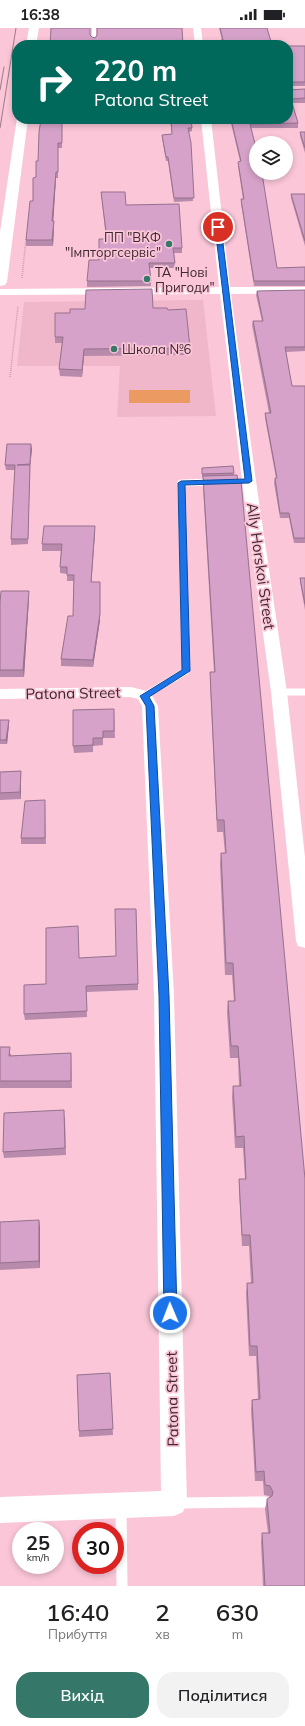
<!DOCTYPE html>
<html lang="uk">
<head>
<meta charset="utf-8">
<style>
  :root { --surface:#fff; --page:#f2f2f2; --text:#202124; --muted:#757577; --accent:#357768 }
  body { margin:0; font-family:Mulish,sans-serif; background:var(--page); color:var(--text); height:100vh; display:flex; flex-direction:column; font-size:15px; white-space:nowrap }
  * { box-sizing:border-box; margin:0 }
  p { font-size:13px; color:var(--muted) }
  .icon { flex:none; width:22px; height:22px; fill:none; stroke:currentColor; stroke-width:2; stroke-linecap:round; stroke-linejoin:round }
  .map { position:relative; height:1558px; overflow:hidden }
  .drawer { display:flex; flex-direction:column; background:var(--surface); flex:1 }
  .drawer>* { flex:none }
  .banner { position:absolute; left:12px; top:12px; width:281px; height:84px; border-radius:16px; box-shadow:0 2px 6px #0003; background:#00695c; color:#fff; overflow:hidden }
  .tools { position:absolute; left:249px; top:108px; display:grid; gap:8px }
  .tools a { display:grid; place-items:center; width:44px; height:44px; border-radius:50%; background:var(--surface); box-shadow:0 2px 6px #0003; font-size:20px }
  .speed { position:absolute; left:12px; top:1494px; display:flex; gap:8px; font-size:20px; font-weight:700; text-align:center }
  .speed>* { display:grid; place-content:center; width:52px; height:52px; border-radius:50%; background:var(--surface); box-shadow:0 2px 6px #0003; line-height:1 }
  .speed small { font-size:10px; font-weight:400 }
  .speed .limit { border:6px solid #d22; background:#fff; color:#111 }
  .pin { position:absolute; display:grid; place-items:center; width:34px; height:34px; color:#fff; margin:-17px; border:2px solid #fff; border-radius:50%; box-shadow:0 1px 4px #0007 }
  .me { position:absolute; width:44px; margin:-22px; rotate:359deg; stroke-linejoin:round; filter:drop-shadow(0 0 3px #0008) }
  .turn { display:flex; align-items:center; gap:14px; height:84px; padding:0 16px; font-size:18px }
  .turn .icon { width:52px; height:52px; stroke-width:2.5 }
  .turn b { display:block; font-size:28px; line-height:34px }
  .eta { display:flex; justify-content:space-evenly; align-items:center; height:68px; text-align:center }
  .eta b { font-size:24px; font-weight:600; line-height:28px }
  .button { display:flex; gap:8px; margin-top:auto; padding:8px 16px }
  .button a { flex:1; height:46px; border-radius:16px; background:var(--accent); color:#fff; font-size:16px; font-weight:600; line-height:46px; text-align:center }
  .button a+a { background:var(--page); color:var(--text) }
  .status { display:flex; justify-content:space-between; align-items:center; height:28px; padding:0 20px; background:var(--surface); direction:ltr }
  .status svg { height:11px; fill:currentColor }
  .map>svg:first-child { display:block }
</style>
</head>
<body>
<div class="status"><b>16:38</b><svg viewBox="0 0 49 12"><path d="M0 12V9h3v3zM5 12V6h3v6zM10 12V3h3v9zM15 12V0h3v12zM26 1h20v11H26zM47 4h2v5h-2z"/></svg></div>
<div class="map">
<svg width="305" height="1558" viewBox="0 0 305 1558">
  <rect width="100%" height="100%" fill="#fac6d8"/>
  <path fill="#f0b7cb" d="M203,272L216,388L117,389L120,338H17L24,274Z"/>
  <path fill="#eb9b61" d="M129,362H190V375H129Z"/>
  <g fill="none" stroke-linecap="round" stroke-linejoin="round">
    <path stroke="#9f7885" stroke-width="1.5" stroke-dasharray="0.5 1.5" stroke-linecap="butt" d="M22,250L26,211
      M10,349L18,278"/>
    <path stroke="#fff" stroke-width="4" d="M94,0V10"/>
    <path stroke="#fff" stroke-width="7" d="M279,664H305
      M144,668L186,643L181,455L214,454"/>
    <path stroke="#fff" stroke-width="11" d="M177,1475L265,1474
      M121,1479L122,1558"/>
    <path fill="#fff" fill-rule="evenodd" d="M193,0H201L203,17H195Z
      M201,91H211L230,259H305V265L231,266L256,453L287,664L305,829V920L298,918L296,913L271,664L242,453L220,266L0,267V261L219,259Z
      M131,659L150,664L158,678L174,967L187,1475L183,1484L174,1488L0,1495V1469L161,1463L154,967L142,678L138,671L130,669L0,671V661Z"/>
    <path fill="#fff" fill-rule="evenodd" d="M29,0H39L36,17H26Z
      M17,90L28,91L7,254L5,257L0,258V204Z"/>
    <path stroke="#9f7886" stroke-width="1" d="M0,62L4,39
      M0,100L16,0"/>
  </g>
  <path fill="#b88bad" d="M219,0H267L272,17H221V12H222Z
    M288,18H305V58H288Z
    M305,61V75H292L298,95V100H251L277,240L305,239V258H254L241,175V171H243L238,138V134L240,133L230,91H288V62Z
    M62,91V120H58V150H56L53,193H54V198L53,218H26V212L33,173L38,133Z
    M170,91H191L192,100V103L189,104L193,173L174,174L168,133H166L162,110V107L172,106Z
    M300,104H305V125L300,108Z
    M101,164L126,177L182,220V225H174L175,240H150L151,258L87,259V253L99,232L106,211Z
    M291,166H305V218L291,170Z
    M305,262V323L286,324L292,358H305V515H294L289,490H280L274,455L275,450H276L265,390V385H269L252,297L253,293H262L256,267L257,263Z
    M153,280L168,282L190,320V327L84,328L82,349L60,348L59,341L62,315H55V309L70,285Z
    M32,421L30,439L28,516L11,517V511L15,442H6L5,437Z
    M202,440L234,445L305,1558H263L261,1514L262,1505H268L265,1481L267,1471L270,1470L269,1468L264,1467L263,1453H255L251,1382L252,1372L258,1371L256,1328H249L246,1266L247,1255H251L249,1218H242L239,1162V1151H245L243,1120H235L232,1069L233,1058H239L238,1030H230L227,984L228,973H234L232,947H225L220,836L221,825H225L223,804H217L210,655V644H214L203,459V449H202Z
    M95,504L91,554L100,592L93,639L61,638V631L73,588L74,553H67V546L60,545V539L61,523H42V516Z
    M300,550H305V582L300,554Z
    M29,570L24,649H0V575Z
    M114,681L115,710H103V717L93,718V724L74,725L73,718Z
    M0,692H9V696L7,716H0Z
    M21,743V771L0,772V744Z
    M45,778L46,816H21V810Z
    M79,930L138,956V962L86,964L87,989L25,992L24,986L46,956Z
    M0,1019L11,1026V1028L71,1025L72,1060H0Z
    M65,1089L66,1127L4,1130L3,1124Z
    M0,1194L40,1199V1240L0,1242Z
    M110,1345L113,1407L79,1409V1403Z"/>
  <path fill="#96718d" d="M56,144V150L53,198L52,193Z
    M54,193V198L53,218L52,212Z
    M84,321V328L82,349V342Z
    M31,416L32,421L30,439L28,516L30,436Z
    M95,498V504L91,560V554Z
    M100,554V592L93,639V632Z
    M29,563V570L24,649L23,642Z
    M9,692V696L7,716L6,712Z
    M21,743V771L20,764Z
    M39,1192L40,1199V1240L39,1233Z"/>
  <path fill="#d6a2c9" stroke="#96718d" d="M51,0H90V7L92,9L95,10L97,7V0H182L183,17H50Z
    M220,0H267L272,17H221V12H223Z
    M288,18H305V54H288Z
    M288,61V62L305,61V70L291,71L298,95L250,96L256,120V145H262L277,240L305,239V253H254L241,171H244L238,134L241,133L231,91H288Z
    M41,91H62V115H58V144H56L52,193H54L52,212H26L30,173H33V150L36,149V133H38L39,104Z
    M171,91H191L192,100H188L191,115L194,170H174L168,129H166L162,107L172,106Z
    M300,104H305V120Z
    M101,164H125L126,177L179,176L182,220H173L175,235H149L151,253H87L89,232H99V211H107Z
    M291,166H305V213Z
    M152,261L153,280H167L168,282L186,281L190,320L84,321L82,342L59,341L63,309H55V285H70V281H85L86,262Z
    M305,262V319H285L292,358H305V510H294L289,485H280L275,450H277L265,385H271L253,293H263L257,263Z
    M7,416H31L30,436L17,437H30L28,511H11L15,437H5Z
    M233,438L234,445L202,446V440Z
    M237,447L238,453H241L305,1151V1558H265L262,1505H270L267,1471L272,1468L273,1464L270,1458L265,1457L264,1443L256,1444L252,1372L260,1371L257,1318H250L247,1255H253L250,1207H242L239,1151H246L244,1108L236,1109L233,1058H241L238,1018H231L228,973H235L233,935H226L221,825H226L224,792H217L210,644H215L203,448Z
    M44,498H95L91,554H100V586L93,632L61,631L68,588H73L74,547H67V539H60L62,516H42Z
    M300,550H305V576Z
    M1,563H29L23,642H0V575Z
    M114,681V703H103V710H93V717L73,718V682Z
    M0,692H9L6,712H0Z
    M21,743L20,764L0,765V744Z
    M45,772V810H21L25,773Z
    M115,881H136L138,956L86,958L87,983L24,986V957L46,956V900L78,898L79,930L116,928Z
    M0,1019H10L9,1028L71,1025V1053H0Z
    M64,1082L65,1120L3,1124L4,1085Z
    M39,1192V1233L0,1235V1194Z
    M110,1345L113,1401L79,1403L77,1347Z"/>
  <path fill="#1a73e8" stroke="#114b97" d="M218,198L221,199L252,453L249,455L185,457L190,643L149,669L154,678L169,968L177,1285L175,1289L170,1290L166,1289L164,1285L159,968L146,678L140,668L182,642L178,455L181,453L245,451L215,199Z"/>
  <g fill="#357768" stroke="#fac6d8" stroke-width="1.5">
    <circle cx="169" cy="216" r="4"/>
    <circle cx="147" cy="251" r="4"/>
    <circle cx="114" cy="321" r="4"/>
  </g>
  <g text-anchor="middle" dominant-baseline="central" stroke-width="3.5" stroke-linejoin="round" paint-order="stroke">
    <g font-size="13" fill="#402730" stroke="#fac6d8" text-anchor="start">
      <text x="161" y="209" text-anchor="end">ПП "ВКФ<tspan x="161" dy="15">"Імпторгсервіс"</tspan></text>
      <text x="155" y="244">ТА "Нові<tspan x="155" dy="15">Пригоди"</tspan></text>
      <text x="122" y="321">Школа №6</text>
    </g>
    <g font-size="15" fill="#402730" stroke="#fac6d8">
      <text transform="translate(261 538) rotate(82)">Ally Horskoi Street</text>
      <text transform="translate(73 665) rotate(-1)">Patona Street</text>
      <text transform="translate(172 1371) rotate(-91)">Patona Street</text>
    </g>
  </g>
</svg>
<div class="tools">
<a><svg class="icon" aria-label="layers" viewBox="0 0 24 24"><path d="M12 4l9 5-9 5-9-5zM3 14l9 5 9-5"/></svg></a>
</div>
<div class="speed"><div>25<small>km/h</small></div><div class="limit">30</div></div>
<div class="pin" style="left:218px;top:199px;background:#d93025"><svg class="icon" aria-label="arrive" viewBox="0 0 24 24"><path d="M6 21V4h12l-3 4 3 4H6"/></svg></div>
<svg class="me" style="left:170px;top:1285px" viewBox="-20 -20 40 40"><circle r="17" fill="#1a73e8" stroke="#fff" stroke-width="3"/><path d="M0-11L8 9 0 5-8 9z" fill="#fff"/></svg>
<div class="banner">
<div class="turn"><svg class="icon" aria-label="right" viewBox="0 0 24 24"><path d="M7 20v-9h11M14 6l5 5-5 5"/></svg><div><b>220 m</b>Patona Street</div></div>
</div>
</div>
<section class="drawer">
<div class="eta">
<div><b>16:40</b><p>Прибуття</p></div>
<div><b>2</b><p>хв</p></div>
<div><b>630</b><p>m</p></div>
</div>
<div class="button"><a>Вихід</a><a>Поділитися</a></div>
</section>
</body>
</html>
